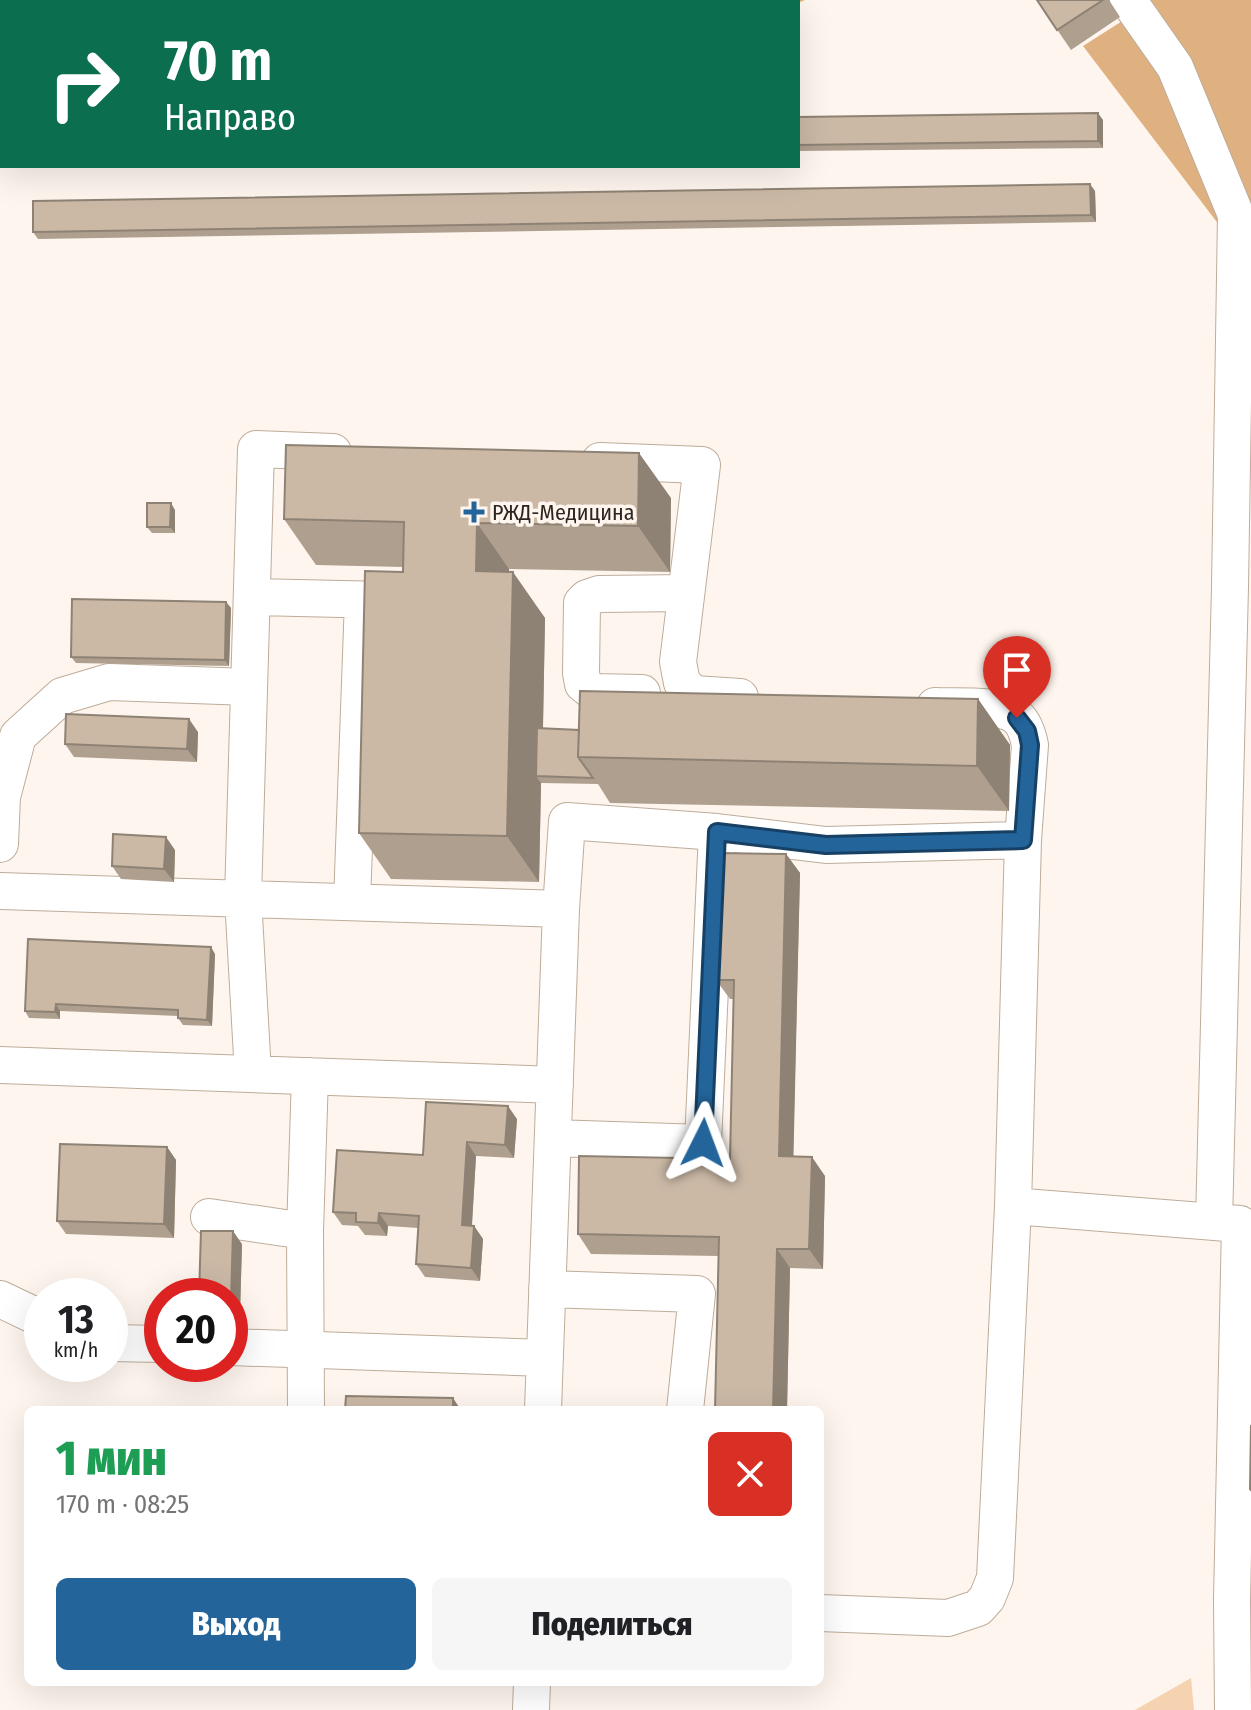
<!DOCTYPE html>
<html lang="ru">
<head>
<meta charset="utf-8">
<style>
  :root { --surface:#fff; --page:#f6f6f6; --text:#202124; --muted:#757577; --accent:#23649a }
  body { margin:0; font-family:"Fira Sans Condensed",sans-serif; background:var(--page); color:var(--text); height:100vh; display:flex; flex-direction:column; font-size:30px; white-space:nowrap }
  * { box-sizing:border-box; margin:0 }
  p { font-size:26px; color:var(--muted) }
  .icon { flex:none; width:44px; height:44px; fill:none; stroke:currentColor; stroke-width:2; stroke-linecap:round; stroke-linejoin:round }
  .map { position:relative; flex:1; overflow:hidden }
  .panel { position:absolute; left:24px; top:1406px; width:800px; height:280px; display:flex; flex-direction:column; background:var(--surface); border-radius:12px; box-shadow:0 8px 32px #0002 }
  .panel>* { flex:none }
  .banner { position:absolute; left:0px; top:0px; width:800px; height:168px; box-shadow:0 8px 32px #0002; background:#0b6e4f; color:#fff; overflow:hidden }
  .speed { position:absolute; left:24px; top:1278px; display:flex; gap:16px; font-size:40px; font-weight:700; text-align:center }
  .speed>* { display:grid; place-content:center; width:104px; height:104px; border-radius:50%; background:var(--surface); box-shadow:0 8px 32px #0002; line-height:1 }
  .speed small { font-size:20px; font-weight:400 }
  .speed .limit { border:12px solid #d22; background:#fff; color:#111 }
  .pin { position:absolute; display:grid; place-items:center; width:68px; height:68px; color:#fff; margin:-82px -34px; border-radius:50% 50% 50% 0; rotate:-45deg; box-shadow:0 0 8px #0007 }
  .pin .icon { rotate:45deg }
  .me { position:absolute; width:88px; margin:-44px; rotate:3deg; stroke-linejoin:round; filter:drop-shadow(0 0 6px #0008) }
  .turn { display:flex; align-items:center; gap:28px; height:168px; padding:0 32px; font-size:36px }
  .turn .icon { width:104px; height:104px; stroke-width:2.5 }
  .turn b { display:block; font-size:56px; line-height:68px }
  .round { display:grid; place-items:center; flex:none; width:84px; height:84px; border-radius:12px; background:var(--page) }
  .head { display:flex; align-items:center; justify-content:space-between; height:136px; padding:0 32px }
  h1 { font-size:48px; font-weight:800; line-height:60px; color:#1e9e55 }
  .primary-button { display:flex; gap:16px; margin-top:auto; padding:16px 32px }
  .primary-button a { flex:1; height:92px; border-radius:12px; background:var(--accent); color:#fff; font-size:32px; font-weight:800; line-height:92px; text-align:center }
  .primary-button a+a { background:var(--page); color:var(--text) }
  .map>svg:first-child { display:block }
</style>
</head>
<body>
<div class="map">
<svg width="1251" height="1710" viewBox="0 0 1251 1710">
  <rect width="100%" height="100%" fill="#fef6ee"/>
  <path fill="#f5d3b0" d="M1191,1678L1194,1710H1135Z"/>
  <path fill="#e0b180" d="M0,0H805L798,3L2,2V89H0Z
    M1136,0H1251V267L1083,46L1141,9Z"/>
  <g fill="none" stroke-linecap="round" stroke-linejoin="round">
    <g stroke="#beac9a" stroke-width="38">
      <path id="minor" d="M1128,0L1175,67L1236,215L1230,587L1214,1222
        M600,461L702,465L678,662L682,683L694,694L740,697
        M252,597L386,600
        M642,693L593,692L583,684L581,673L582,603L587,598L599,594L686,593
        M0,844L2,797L18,736L62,696L109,682L249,687
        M0,891L561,909
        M352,902L363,600
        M0,1065L555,1085
        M253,1074L243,898L256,449L333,452
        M553,1138L703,1143L717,832
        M1013,1206L1240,1224L1232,1600L1233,1710
        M209,1217L305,1231
        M547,1289L697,1294L685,1410
        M0,1299L42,1319
        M110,1343L162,1344
        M230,1347L545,1358
        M306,1410L305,1231L310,1076
        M543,1410L561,909L567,821L717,832L826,845L1023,840
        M820,1613L948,1618L978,1608L987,1598L995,1578L1013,1206L1023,840L1030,745C1028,735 1025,724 1017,717C998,703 958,707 935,706
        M531,1710L532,1682"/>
    </g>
    <use href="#minor" stroke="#fff" stroke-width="36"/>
  </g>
  <path fill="#af9f8f" d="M1037,0H1109L1120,17L1071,50Z
    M798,117L1103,120V148L798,151Z
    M1095,191L1096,222L38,239L33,232Z
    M671,498L670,572L509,569V572L545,618L543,729L579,730L978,699L1010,745L1009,811L610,803L598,784L541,783L539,882L391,879L359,833L403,567L316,565L284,519Z
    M175,510V533H152L147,527Z
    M226,602L231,608L229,666L76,663L71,657Z
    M198,732L197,762L74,757L65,744Z
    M175,850L174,882L121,879L112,866Z
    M786,854L800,873L793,1156L825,1176L823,1269L790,1268L787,1410H715L719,1256L591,1254L578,1234L730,1159L734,999H730L716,980Z
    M215,954L212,1026L183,1025L178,1018V1016L60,1011V1019L29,1018L25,1011Z
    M517,1119L514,1158L476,1156L472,1226H474L483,1239L480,1281L425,1277L416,1264L418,1228L388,1226L387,1236L365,1235L358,1226L342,1225L333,1212L423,1155Z
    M167,1147L176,1160L174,1238L66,1234L57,1221Z
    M242,1244L240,1313H230V1296Z"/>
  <path fill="#8e8274" d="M1098,113L1103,120V148L1098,141Z
    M1090,184L1095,191L1096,222L1091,215Z
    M639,453L671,498L670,572L638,526Z
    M171,503L175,510V533L170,527Z
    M477,523L509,569L508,617L476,571Z
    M513,572L545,618L542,776H536L541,783L539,882L507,836Z
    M226,602L231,608L229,666L225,660Z
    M978,699L1010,745L1009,811L977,766Z
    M189,719L198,732L197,762L187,749Z
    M166,837L175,850L174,882L164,869Z
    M786,854L800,873L793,1176L779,1156Z
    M211,947L215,954L212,1026L207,1020Z
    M56,1004L60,1011V1019L55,1012Z
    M508,1106L517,1119L514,1158L505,1145Z
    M467,1142L476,1156L471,1238L462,1225Z
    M167,1147L176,1160L174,1238L164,1224Z
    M812,1157L825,1176L823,1269L809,1249Z
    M379,1213L388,1226L387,1236L378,1223Z
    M474,1226L483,1239L480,1281L471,1268Z
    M233,1231L242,1244L240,1313L231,1300Z
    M777,1249L790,1268L787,1410H773Z
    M453,1398L461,1410H453Z"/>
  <path fill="#cbb9a6" stroke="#8e8274" stroke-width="2" d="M1037,0H1103L1057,30Z
    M1098,113V141L798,145V117Z
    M0,126H2V153H0Z
    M1090,184L1091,215L33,232V201Z
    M286,445L639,453L638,526L477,523L476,571L513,572L507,836L359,833L365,571L403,572L404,522L284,519Z
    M147,503H171L170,527H147Z
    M72,599L226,602L225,660L71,657Z
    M580,691L978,699L977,766L578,757Z
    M66,714L189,719L187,749L65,744Z
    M537,728L579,730L578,757L593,778L536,776Z
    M113,834L166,837L164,869L112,866Z
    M719,853L786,854L779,1156L812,1157L809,1249H777L773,1410H715L719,1237L578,1234L579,1156L730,1159L734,980H716Z
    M28,939L211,947L207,1020L178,1018V1010L56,1004L55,1012L25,1011Z
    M426,1102L508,1106L505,1145L467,1142L462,1225L474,1226L471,1268L416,1264L419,1216L379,1213L378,1223L356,1222V1213L333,1212L337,1150L423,1155Z
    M60,1144L167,1147L164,1224L57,1221Z
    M201,1231H233L231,1300H230V1296H199Z
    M346,1396L453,1398V1410H345Z
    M1251,1425V1490L1250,1489Z"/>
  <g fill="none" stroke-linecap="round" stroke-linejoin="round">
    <g stroke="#174164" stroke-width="20">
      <path id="route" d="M703,1143L717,832L826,845L1023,840L1030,745L1027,731L1017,718"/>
    </g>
    <use href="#route" stroke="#23649a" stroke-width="14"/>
  </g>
  <path fill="#23649a" stroke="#fef6ee" stroke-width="3" d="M470 500h8v8h8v8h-8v8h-8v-8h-8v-8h8z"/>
  <g text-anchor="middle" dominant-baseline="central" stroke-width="7" stroke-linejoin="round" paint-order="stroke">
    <g font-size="22" fill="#2d261f" stroke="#fef6ee" text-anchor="start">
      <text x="492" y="512">РЖД-Медицина</text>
    </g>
  </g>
</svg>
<div class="speed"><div>13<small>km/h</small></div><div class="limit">20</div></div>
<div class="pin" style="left:1017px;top:718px;background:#d93025"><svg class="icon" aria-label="arrive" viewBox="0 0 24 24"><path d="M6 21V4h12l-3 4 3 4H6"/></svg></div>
<svg class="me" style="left:703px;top:1143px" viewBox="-20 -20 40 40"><path d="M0-17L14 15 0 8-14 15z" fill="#23649a" stroke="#fff" stroke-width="4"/></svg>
<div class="banner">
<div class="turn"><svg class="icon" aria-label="right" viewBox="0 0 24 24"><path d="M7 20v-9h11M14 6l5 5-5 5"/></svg><div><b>70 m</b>Направо</div></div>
</div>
<section class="panel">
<div class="head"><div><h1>1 мин</h1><p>170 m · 08:25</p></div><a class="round" style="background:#d93025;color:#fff"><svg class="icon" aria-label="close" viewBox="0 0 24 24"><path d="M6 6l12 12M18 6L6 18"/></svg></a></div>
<div class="primary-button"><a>Выход</a><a>Поделиться</a></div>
</section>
</div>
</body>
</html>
